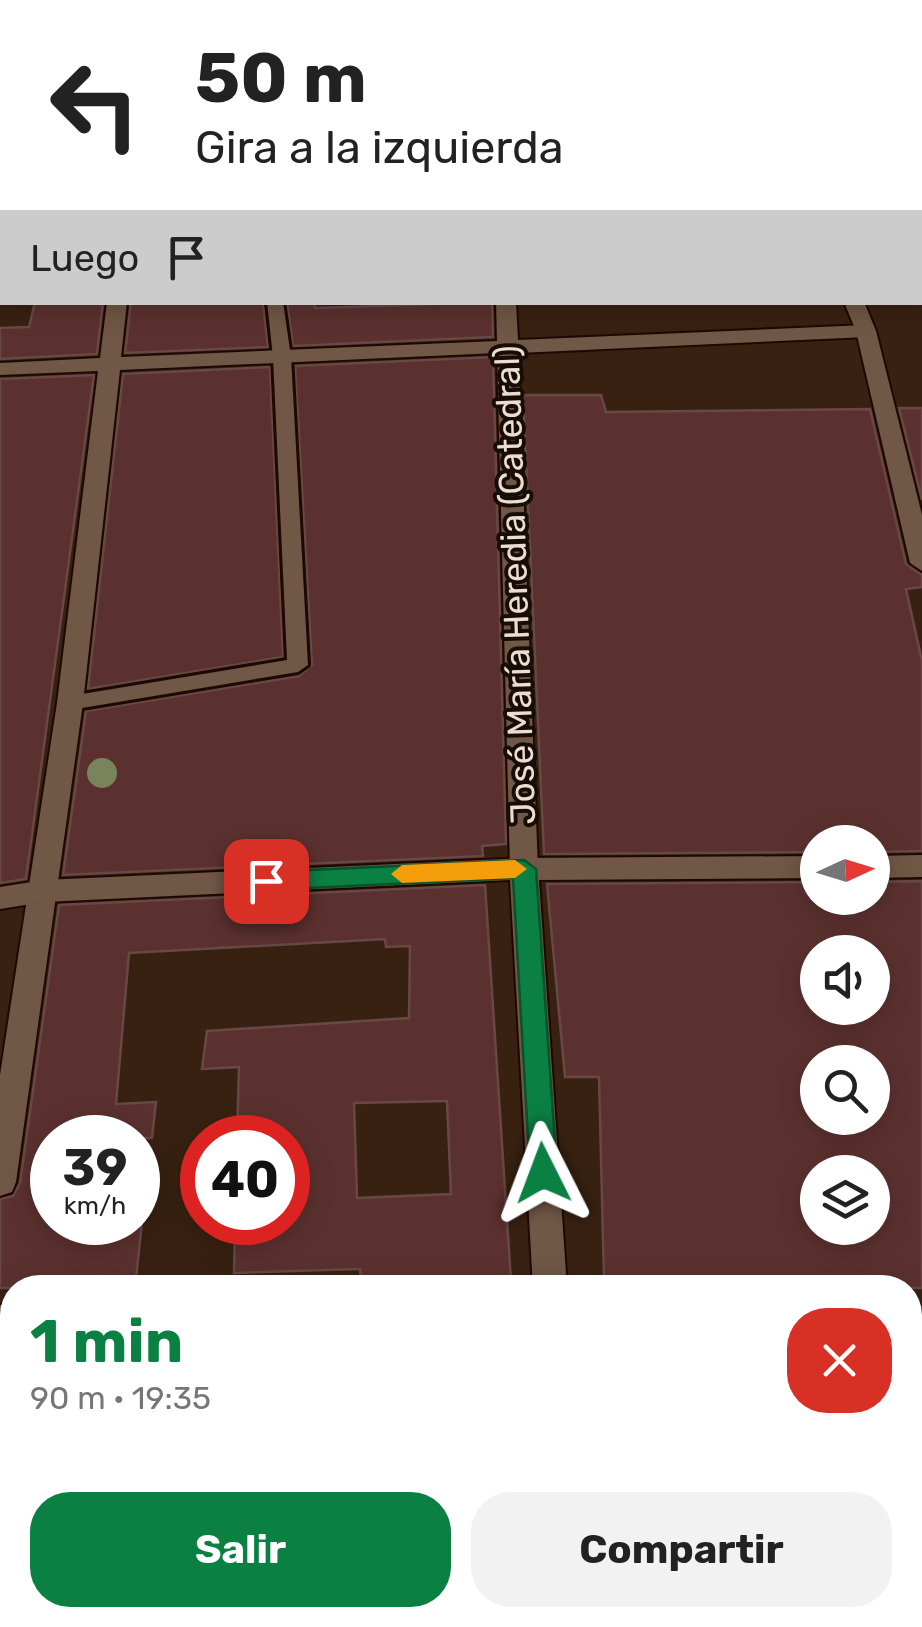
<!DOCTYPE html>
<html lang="es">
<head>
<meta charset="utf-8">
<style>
  :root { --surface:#fff; --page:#f2f2f2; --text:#222; --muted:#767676; --accent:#0b8043 }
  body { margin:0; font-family:Rubik,sans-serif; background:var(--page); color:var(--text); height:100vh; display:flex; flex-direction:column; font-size:38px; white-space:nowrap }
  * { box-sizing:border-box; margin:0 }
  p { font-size:32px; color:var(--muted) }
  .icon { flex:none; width:55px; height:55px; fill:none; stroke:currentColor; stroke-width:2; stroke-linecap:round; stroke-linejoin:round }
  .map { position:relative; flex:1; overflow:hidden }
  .details { position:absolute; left:0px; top:1275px; width:922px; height:352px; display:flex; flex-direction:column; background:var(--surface); border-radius:40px 40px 0 0; box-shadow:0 5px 25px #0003 }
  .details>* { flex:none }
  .banner { position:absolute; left:0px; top:0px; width:922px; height:305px; box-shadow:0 5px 25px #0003; background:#fff; color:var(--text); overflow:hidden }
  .needle { width:65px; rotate:86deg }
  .controls { position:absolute; left:800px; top:825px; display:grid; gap:20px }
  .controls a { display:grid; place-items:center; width:90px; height:90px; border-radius:50%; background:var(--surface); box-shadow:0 5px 25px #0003; font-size:50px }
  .speed { position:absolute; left:30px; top:1115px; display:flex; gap:20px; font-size:50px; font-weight:700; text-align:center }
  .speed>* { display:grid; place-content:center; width:130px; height:130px; border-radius:50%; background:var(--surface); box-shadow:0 5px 25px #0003; line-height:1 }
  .speed small { font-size:25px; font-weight:400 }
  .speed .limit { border:15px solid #d22; background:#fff; color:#111 }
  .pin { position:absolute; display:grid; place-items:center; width:85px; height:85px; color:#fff; margin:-42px; border-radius:20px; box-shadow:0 5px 15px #0006 }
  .me { position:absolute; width:110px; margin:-55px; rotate:357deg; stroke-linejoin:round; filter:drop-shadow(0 0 8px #0008) }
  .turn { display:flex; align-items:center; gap:35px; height:210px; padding:0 30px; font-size:45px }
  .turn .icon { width:130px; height:130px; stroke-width:2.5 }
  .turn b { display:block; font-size:70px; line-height:85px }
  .then { display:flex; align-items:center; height:95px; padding:0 30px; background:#0003; gap:20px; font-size:38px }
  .round { display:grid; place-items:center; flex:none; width:105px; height:105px; border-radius:40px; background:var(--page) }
  .summary { display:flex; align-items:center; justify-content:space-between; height:170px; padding:0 30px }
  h1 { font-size:60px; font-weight:700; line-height:75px; color:var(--accent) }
  .button { display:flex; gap:20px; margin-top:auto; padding:20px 30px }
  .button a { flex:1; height:115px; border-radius:40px; background:var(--accent); color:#fff; font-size:40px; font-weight:700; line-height:115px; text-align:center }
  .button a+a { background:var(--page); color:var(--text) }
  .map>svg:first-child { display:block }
</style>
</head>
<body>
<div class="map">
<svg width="922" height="1627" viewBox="0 0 922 1627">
  <rect width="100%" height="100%" fill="#382111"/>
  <path fill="#414f38" d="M922,1362V1627H686L685,1615H910V1363Z"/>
  <path fill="#5b312f" stroke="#684846" stroke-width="2.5" fill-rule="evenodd" d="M35,302H103L97,354L0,359V328L29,327Z
    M131,302H263L268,347L125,353Z
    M287,302H314L315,308L492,302L493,337L293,346Z
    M493,357L506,844L482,846L483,856L63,875L86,711L299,676L312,665L295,366Z
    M270,367L283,657L88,689L123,374Z
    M94,375L26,879L0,883V379Z
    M523,395H601L606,412L870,409L906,564L922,575V587L906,589L922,661V851L872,852V842H818V852L544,854Z
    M899,408H922V500Z
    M922,881V1288H773L604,1280L599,1077H565L547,884L818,882V898H872V882ZM818,952H872V1008H818ZM818,1062H872V1118H818ZM818,1172H872V1228H818Z
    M485,885L511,1281L361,1286L360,1269L234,1273L235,1222H288V1138H237L239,1067L202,1069L207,1031L409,1018L410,946L386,947L385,939L129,953L116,1104L156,1102L152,1138H52V1222H142L135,1288H0V1199L13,1196L20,1183L59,905ZM447,1101L451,1194L357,1198L354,1103Z"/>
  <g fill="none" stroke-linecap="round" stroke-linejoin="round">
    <g stroke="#1e0900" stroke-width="6">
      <path id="service" d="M267,302H283L291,357L308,665L298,672L70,710L63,708L59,703L63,698L70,696L287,660L273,357Z"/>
    </g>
    <g stroke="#1e0900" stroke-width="4">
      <path id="minor" d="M920,100H922V110H920Z
        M107,302H127L121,357L497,341L496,302H516L518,340L866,325L876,331L866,337L518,353L538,869L534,877H514L510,869L497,353L120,370L83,703L16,1182L12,1192L0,1196V1075L57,703L98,371L0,375V363L100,358Z"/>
    </g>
    <g stroke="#1e0900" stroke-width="4">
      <path id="tertiary" d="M922,855V877L872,878V856Z
        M818,856V878L539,880L567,1288H533L510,880L44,902L0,909V887L44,880L524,858Z
        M0,1305L12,1306V1338L0,1337Z
        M910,1315H922V1347H910Z
        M610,1615H650L651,1627H611Z"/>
    </g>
    <g stroke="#1e0900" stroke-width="4">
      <path id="secondary" d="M642,0H659L660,2H644Z
        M844,302H864L876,331L922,515V571L910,563L856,331Z"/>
    </g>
    <path stroke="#998679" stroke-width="8" stroke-dasharray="4 10" stroke-linecap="butt" d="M910,1407L922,1406
      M910,1555L922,1621
      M727,1615L729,1627"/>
    <use href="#service" fill="#715745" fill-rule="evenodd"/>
    <use href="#minor" fill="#715745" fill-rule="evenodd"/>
    <use href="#tertiary" fill="#715745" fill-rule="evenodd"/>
    <use href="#secondary" fill="#715745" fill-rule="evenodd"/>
  </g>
  <circle fill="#7a845b" cx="102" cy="773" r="15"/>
  <path fill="#0b8043" stroke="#07532c" stroke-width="2.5" d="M524,860L536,869L557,1173L553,1182H534L530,1173L513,878L266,890L254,881L266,872Z"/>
  <path fill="#f59e0b" d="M515,860L527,869L515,878L402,883L391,874L402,865Z"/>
  <g text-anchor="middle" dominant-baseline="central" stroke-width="8" stroke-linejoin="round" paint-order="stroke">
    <g font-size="35" fill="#ecdcd2" stroke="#170d07">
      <text transform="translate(515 585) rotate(-92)">José María Heredia (Catedral)</text>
    </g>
  </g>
</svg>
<div class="controls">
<a><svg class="needle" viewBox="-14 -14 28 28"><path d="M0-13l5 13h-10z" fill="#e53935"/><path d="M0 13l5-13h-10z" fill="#767676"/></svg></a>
<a><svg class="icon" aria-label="sound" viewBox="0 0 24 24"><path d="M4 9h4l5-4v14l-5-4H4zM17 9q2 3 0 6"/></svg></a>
<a><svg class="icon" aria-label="search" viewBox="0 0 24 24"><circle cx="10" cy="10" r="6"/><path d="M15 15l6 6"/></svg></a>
<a><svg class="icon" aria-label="layers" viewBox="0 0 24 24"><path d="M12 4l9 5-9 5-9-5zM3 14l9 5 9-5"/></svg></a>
</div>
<div class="speed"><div>39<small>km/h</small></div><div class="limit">40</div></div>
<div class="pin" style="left:266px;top:881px;background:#d93025"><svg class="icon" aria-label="arrive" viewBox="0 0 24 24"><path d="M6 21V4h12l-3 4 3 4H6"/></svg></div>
<svg class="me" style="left:543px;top:1173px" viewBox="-20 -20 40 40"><path d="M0-17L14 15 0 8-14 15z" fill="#0b8043" stroke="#fff" stroke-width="4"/></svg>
<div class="banner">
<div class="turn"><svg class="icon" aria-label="left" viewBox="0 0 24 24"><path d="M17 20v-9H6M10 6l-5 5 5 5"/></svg><div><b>50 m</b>Gira a la izquierda</div></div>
<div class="then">Luego<svg class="icon" aria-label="arrive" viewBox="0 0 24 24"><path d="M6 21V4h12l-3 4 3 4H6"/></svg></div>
</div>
<section class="details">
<div class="summary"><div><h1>1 min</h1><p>90 m · 19:35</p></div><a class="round" style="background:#d93025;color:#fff"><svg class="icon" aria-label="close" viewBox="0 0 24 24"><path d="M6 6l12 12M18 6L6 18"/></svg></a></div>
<div class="button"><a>Salir</a><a>Compartir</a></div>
</section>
</div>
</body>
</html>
